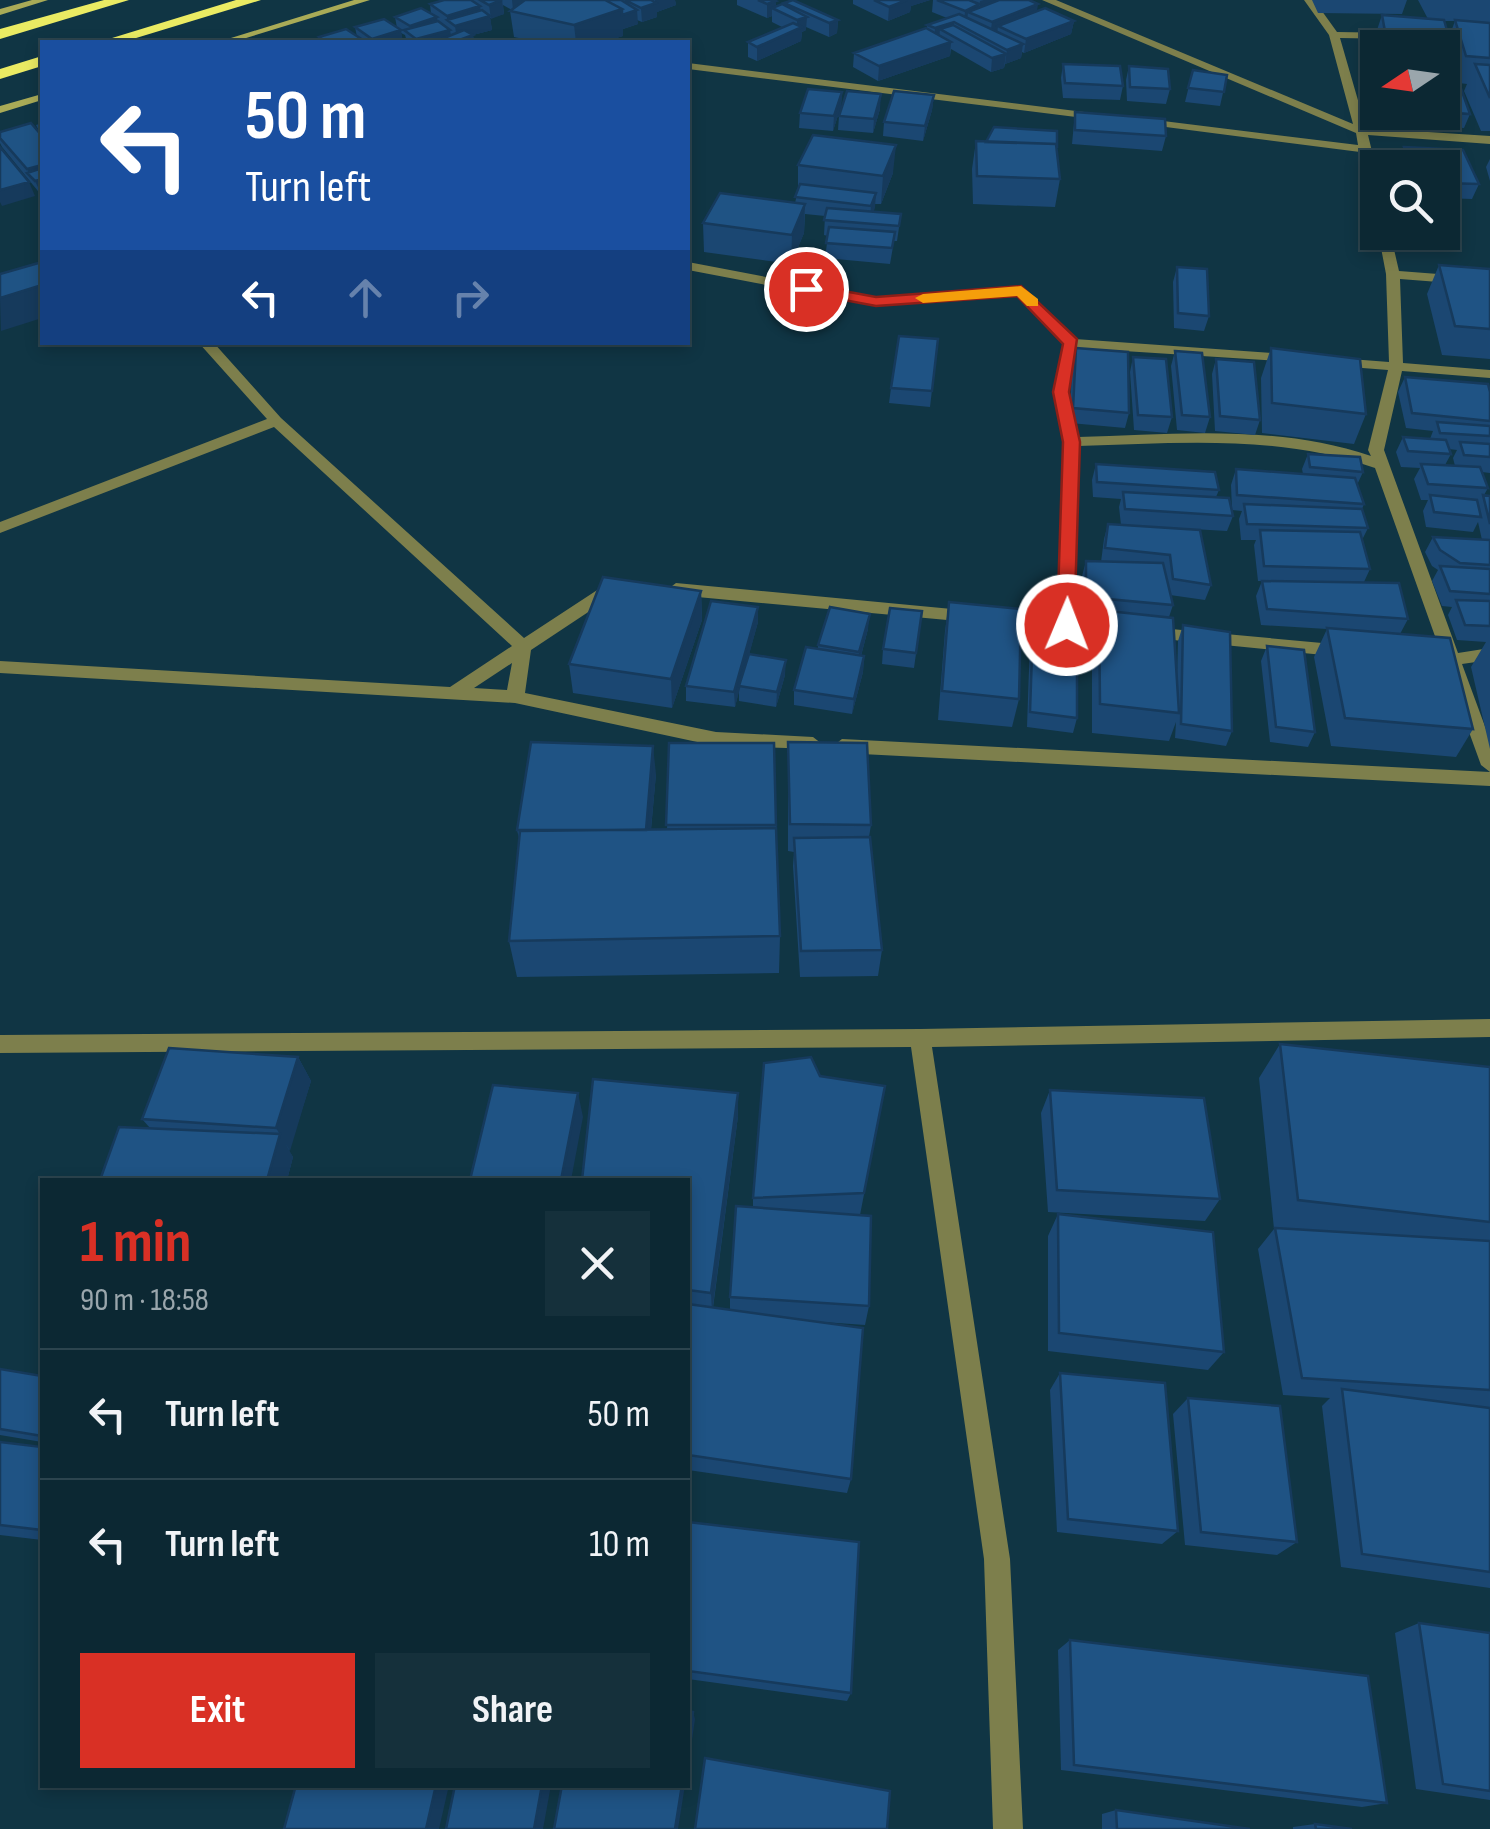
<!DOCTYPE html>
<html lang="en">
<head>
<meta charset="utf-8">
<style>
  :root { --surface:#0c2833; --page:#15303b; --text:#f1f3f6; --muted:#9aa6ac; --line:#2c444e; --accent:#d93025 }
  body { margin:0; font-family:"Sofia Sans Condensed",sans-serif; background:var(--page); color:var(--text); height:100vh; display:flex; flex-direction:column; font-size:38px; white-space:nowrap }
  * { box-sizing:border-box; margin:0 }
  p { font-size:32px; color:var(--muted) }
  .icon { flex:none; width:55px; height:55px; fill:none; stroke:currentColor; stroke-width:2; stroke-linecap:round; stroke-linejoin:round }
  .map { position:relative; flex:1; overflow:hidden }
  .drawer { position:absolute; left:40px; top:1178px; width:650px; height:610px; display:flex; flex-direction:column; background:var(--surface); border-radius:0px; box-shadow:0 5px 15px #0003,0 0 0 2px var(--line) }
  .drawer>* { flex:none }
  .banner { position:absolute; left:40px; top:40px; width:650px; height:305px; border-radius:0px; box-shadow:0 5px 15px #0003,0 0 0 2px var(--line); background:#1a4fa0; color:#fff; overflow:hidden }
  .needle { width:65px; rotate:257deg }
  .tools { position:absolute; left:1360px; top:30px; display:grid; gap:20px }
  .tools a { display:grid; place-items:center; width:100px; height:100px; border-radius:0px; background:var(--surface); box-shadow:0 5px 15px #0003,0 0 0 2px var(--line); font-size:50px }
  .pin { position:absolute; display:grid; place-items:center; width:85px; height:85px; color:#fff; margin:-42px; border:5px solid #fff; border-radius:50%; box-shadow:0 2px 10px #0007 }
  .me { position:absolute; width:110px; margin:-55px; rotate:1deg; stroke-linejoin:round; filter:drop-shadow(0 0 8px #0008) }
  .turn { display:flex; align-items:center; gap:35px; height:210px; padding:0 40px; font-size:45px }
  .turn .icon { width:130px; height:130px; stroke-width:2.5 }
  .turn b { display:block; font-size:70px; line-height:85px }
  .lanes { display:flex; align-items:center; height:95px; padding:0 40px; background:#0003; justify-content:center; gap:50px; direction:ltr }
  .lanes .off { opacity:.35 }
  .round { display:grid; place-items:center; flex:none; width:105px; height:105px; border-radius:0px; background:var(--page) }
  .head { display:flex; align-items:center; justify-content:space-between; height:170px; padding:0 40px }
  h1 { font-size:60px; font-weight:700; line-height:75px; color:var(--accent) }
  .action { display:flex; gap:20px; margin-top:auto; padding:20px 40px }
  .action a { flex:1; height:115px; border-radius:0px; background:var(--accent); color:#fff; font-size:40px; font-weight:700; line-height:115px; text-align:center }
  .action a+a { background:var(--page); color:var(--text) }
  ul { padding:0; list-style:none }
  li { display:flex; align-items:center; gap:30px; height:130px; padding:0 40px; border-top:2px solid var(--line) }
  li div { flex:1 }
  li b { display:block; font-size:38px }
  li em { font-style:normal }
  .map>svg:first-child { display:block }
</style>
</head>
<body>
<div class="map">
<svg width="1490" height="1829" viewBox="0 0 1490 1829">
  <rect width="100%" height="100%" fill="#103544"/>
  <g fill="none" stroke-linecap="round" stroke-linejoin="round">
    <path fill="#7d7f4c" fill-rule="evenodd" d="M1042,0H1056L1353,124L1329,35L1304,0H1314L1337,32L1399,33L1404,36L1399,39L1340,38L1366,128L1490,136V144L1368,135L1378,176V208L1374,207L1360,152L1135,123V119L1139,118L1358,145L1356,133Z
      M688,63L1100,114L1106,117L1100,120L688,69Z
      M1378,232H1390L1399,271L1490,278V286L1400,279L1403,363L1490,370V378L1402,371L1384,450L1458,653L1490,648V660L1462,664L1490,740V772L1481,765L1445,666L1422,662L1419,658L1428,652L1441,653L1375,468C1278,434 1179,443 1078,446L1076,620L1126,626V634L1120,636L676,595L668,589L676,583L1059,619L1064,442L1054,392L1064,344L1018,295L876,306L688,270V262L876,298L1021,287L1075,339L1299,355V361L1294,362L1077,348L1068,392L1078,437C1175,434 1276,424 1371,456L1368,450L1388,370L1337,366L1330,362L1337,358L1389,362L1386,274Z
      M198,342H213L281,418L524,638L611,581H623V589L531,650L525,693L716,732L813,737L822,744L819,749L716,746L515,703L0,673V661L450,687L512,646L274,427L0,533V522L267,419ZM512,663L507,690L474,688Z
      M1149,627L1344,645L1353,651L1344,657L1143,637V629Z
      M842,739L1490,772V786L842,753L833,746Z
      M1490,1019V1037L932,1047L1010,1559L1023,1829H993L984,1559L911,1047L0,1053V1035L920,1029Z"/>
    <path fill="#a9ab57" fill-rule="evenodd" d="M32,0H48L0,15V9Z
      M354,0H370L233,42H218Z
      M42,94V100L0,113V106Z"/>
    <path fill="#eaeb63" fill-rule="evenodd" d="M104,0H129L0,39V29Z
      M236,0H261L123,42H99Z
      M42,56V66L0,79V69Z"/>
  </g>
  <path fill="#1b4772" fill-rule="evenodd" d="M444,0H675L676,5L657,12V17L642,22L637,20L638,24L623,29V36L603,42H537L514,37L510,11L512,10L503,5L504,14L490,18L492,30L473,35L474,42H407L405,35L401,33L403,42H406H320L319,37H357L355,27L397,28L395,17L431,14L430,4Z
    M737,0H774L776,7L784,5V3L838,20L837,33L829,37L806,27V30L802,32L801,41L757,61L748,57V42L784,28L772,22V16L767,18L737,5Z
    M853,0H930L911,6L910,12L888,21L853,4Z
    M933,0H1029L1037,11L1074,21L1071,34L1024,53L1022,52L1021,58L1005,64L1004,68L991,72L951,49L950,56L878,81L853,67L854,53L927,29V25L947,18L932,12Z
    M1312,0H1407L1402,14L1318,13Z
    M1418,0H1490V131H1481L1464,91L1467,84L1459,83L1470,114L1464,128L1404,124L1401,112H1442V48H1378V68L1373,42L1382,15L1428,19ZM1444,21H1455L1449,37ZM1450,64L1454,79H1445Z
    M1063,64L1123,86L1120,100L1063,98L1061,78Z
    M1129,66L1170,89L1166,104L1127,101L1126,80Z
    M1193,70L1227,75L1220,106L1185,102Z
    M842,92L841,106L833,131L799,128L800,113Z
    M934,95L932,110L923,141L883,136L884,122Z
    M880,109L873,133L838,130L839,116Z
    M1075,112L1166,136L1162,151L1072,144Z
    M42,123V196L2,147L0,143V132L40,133L36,125Z
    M976,141L1057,148L1060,179L1055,207L973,204L972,169Z
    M1404,147L1479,184L1472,199L1442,198V168H1401L1398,162Z
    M1490,159V181L1486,167Z
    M798,165L893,173L881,204H875L873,212L901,214L897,241H894L890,264L825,258L828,236L824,235L825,216L805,214L804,233L791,264L704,252L703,223L795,203L798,190Z
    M1439,265L1490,269V359L1442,355L1427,294Z
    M1177,267L1209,316L1204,331L1174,328L1173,282Z
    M938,339L930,407L889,403L891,388Z
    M1076,348L1129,413L1125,428L1070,423L1072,363Z
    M1271,348L1366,414L1354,444L1262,433L1261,378Z
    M1175,351L1210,417L1205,433L1177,430L1171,366Z
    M1133,357L1172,417L1167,433L1134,430L1130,372Z
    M1216,359L1260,420L1255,435L1215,431L1212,374Z
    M1405,377L1490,392V473L1482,472L1488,488L1484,495L1490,496V749L1471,667L1486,642L1457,640L1448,615L1452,607L1442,606L1432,581L1438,570L1432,566L1425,552L1433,537L1482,540L1478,522L1473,532L1426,527L1423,511L1428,500H1421L1414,479L1420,468L1401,467L1396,452L1403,437L1430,439L1433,431L1406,428L1398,392ZM1449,449L1457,450L1453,458L1455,466L1445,465L1451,454Z
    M1308,454L1363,472L1357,485L1364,504L1362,509L1368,528L1362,540L1370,569L1364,582L1408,619L1400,634L1473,729L1456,757L1331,746L1314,657L1327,629L1261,625L1256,596L1262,581H1258L1254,545L1256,540H1241L1239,519L1242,511L1232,510L1231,485L1236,469L1303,474L1302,469Z
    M1096,464L1219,490L1216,497L1233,516L1227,531L1123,525L1200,530L1211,585L1205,600L1170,595L1173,605L1169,617L1177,679L1178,641L1183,625L1232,731L1226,746L1175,738L1176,722L1169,741L1092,733V639L1099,613L1082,612V576L1086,561L1101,562L1104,539L1108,524L1121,525L1119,507L1121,499L1093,497L1092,480Z
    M701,591L702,620L672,708L573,693L569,664Z
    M949,602L1019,699L1012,727L938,720L945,631Z
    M758,607V622L749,654L785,675L776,707L739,701V690L735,707L686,701V686Z
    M922,611L914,668L882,664L883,649Z
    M1033,624L1077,718L1073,733L1027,727L1030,640Z
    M868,629L861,656H864L863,672L852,714L794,705V690L818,649V645Z
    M1267,646L1315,732L1308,747L1270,742L1261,661Z
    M788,742L871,825L869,837L882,950L878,976L800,977L793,866L794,852L788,851Z
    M669,743H774L780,936L779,973L517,977L509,941L519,838L517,830L656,774L651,830H667Z
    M1280,1044L1490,1067V1588L1341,1567L1322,1406L1330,1398L1283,1395L1258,1249L1274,1229L1259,1078Z
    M298,1057L311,1081L289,1151L293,1157L287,1180H100L150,1128L142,1119Z
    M820,1076L885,1086L860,1215L869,1306L865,1325L823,1322L851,1479L847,1493L688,1470V1180L738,1116L713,1308L730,1310V1297L753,1207V1198Z
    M1050,1090L1220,1199L1205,1221L1048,1212L1041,1113Z
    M1058,1214L1224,1352L1208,1370L1048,1351V1236Z
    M0,1369L42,1376V1442L0,1435Z
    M1060,1373L1178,1531L1162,1544L1057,1532L1050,1390Z
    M1188,1398L1297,1542L1277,1555L1185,1545L1173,1414Z
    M0,1442L42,1447V1540L0,1535Z
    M688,1522L851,1693L847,1701L688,1679Z
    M1419,1623L1490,1633V1800L1416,1789L1395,1633Z
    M1070,1640L1387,1803L1362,1807L1061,1770L1058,1650Z
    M1116,1810L1250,1829H1102V1814Z
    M1315,1824L1352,1829H1293V1827Z"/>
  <path fill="#163a5c" d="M502,0L504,14L491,19L489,5Z
    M512,0H539L513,10Z
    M655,0H675L676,5L657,12V17L642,22L641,8L655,3Z
    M907,0H930L911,6L910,12L888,21L889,7Z
    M984,0H1018L978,15L980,1Z
    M776,1V10L772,8V16L767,18V4Z
    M979,4L978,16L968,12L967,23L964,24L965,11Z
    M1038,4L1036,18L998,26L997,34L990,36L992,22Z
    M480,6L482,19L490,16L492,30L473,35L474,42H454L457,40L455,26L447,20V16Z
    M622,9L637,10L638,24L623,29V36L603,42H576L574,25Z
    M437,17L439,30L412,36L410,26Z
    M807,17L806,30L802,32L801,41L757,61V47L797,30V20Z
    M838,20L837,33L829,37V23Z
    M1074,21L1071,34L1024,53L1026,39Z
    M954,22L952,35L940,29L939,40L934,42L935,28Z
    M401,30L403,42H373L372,39Z
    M450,30L452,41L444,38L445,42H416V39Z
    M951,42L950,56L878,81L879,66Z
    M1023,44L1021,58L1005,64L1007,50Z
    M1006,54L1004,68L991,72L992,58Z
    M842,92L841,106L833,131L834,116Z
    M881,94L880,109L873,133L874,119Z
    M934,95L932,110L923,141L925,126Z
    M896,145L893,173L881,204L883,176Z
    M42,165V196L35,181L30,175L27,169Z
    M29,182L35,196L2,206L0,202V190Z
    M876,193L875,208L870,221L871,206Z
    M805,204L804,233L791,264L792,235Z
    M42,285V318L1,331L0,298Z
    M701,591L702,620L672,708L671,679Z
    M758,607V622L735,707L734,692Z
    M870,614L868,629L858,667L859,652Z
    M864,656L863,672L852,714L854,699Z
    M786,660L785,675L776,707L777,692Z
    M653,746L656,774L648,860L646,833Z
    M298,1057L311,1081L290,1151L276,1128Z
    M578,1093L583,1117L571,1180H561Z
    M738,1093V1116L712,1313L711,1293Z
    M280,1134L293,1157L287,1180H267Z
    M693,1712L695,1719L688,1768V1748Z
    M436,1785H449L439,1829H426Z
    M542,1785H551L543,1829H534Z
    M682,1785H685L678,1829H675Z"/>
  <path fill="#1f5384" stroke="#163a5c" stroke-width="2.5" d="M444,0H471L480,6L447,16L430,4Z
    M480,0H502L489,5Z
    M525,0H605L622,9L574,25L510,11Z
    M605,0H621L637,10L622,15V9Z
    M625,0H651L656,3L641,8Z
    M758,0H774L776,1L767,4Z
    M793,0L838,20L829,23L784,3Z
    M874,0H907L889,7Z
    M937,0H969L979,4L965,11Z
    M999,0H1029L1038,4L992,22L968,12Z
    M782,4L807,17L797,20L772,8Z
    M421,8L437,17L410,26L395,17Z
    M1045,8L1074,21L1026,39L998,26Z
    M482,10L490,16L455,26L447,20Z
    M959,14L1023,44L1007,50L954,22L935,28L927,25Z
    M1382,15L1444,20L1454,55L1442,54V48H1388Z
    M384,19L401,30L372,39L355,27Z
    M1455,20L1490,23V58L1466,56Z
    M438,21L450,30L416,39L404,30Z
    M793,23L802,27L757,47L748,42Z
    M953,25L1006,54L992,58L940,29Z
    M926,28L951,42L879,66L854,53Z
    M346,29L366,42H326L319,37Z
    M464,30L473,35L454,42L444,38Z
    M269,39L273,42H255Z
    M1063,64L1120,66L1123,86L1065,83Z
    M1475,64L1490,65V98Z
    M1129,66L1168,69L1170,89L1130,87Z
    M1193,70L1227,75L1224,92L1188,88Z
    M1442,79L1458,80L1470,114L1442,112Z
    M808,89L842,92L834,116L800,113Z
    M847,91L881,94L874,119L839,116Z
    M894,91L934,95L925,126L884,122Z
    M1075,112L1165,119L1166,136L1075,130Z
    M31,123L42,136V165L27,169L0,138V132Z
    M994,127L1057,131V148L1056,144L986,142Z
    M813,135L896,145L883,176L798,165Z
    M976,141L1056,144L1060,179L977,176Z
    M0,147L29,182L0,190Z
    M1404,147L1463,150L1479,184L1442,183V168H1412Z
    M42,168V179L35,181L27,173Z
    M800,184L876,193L871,206L795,197Z
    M720,193L805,204L792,235L703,223Z
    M827,208L901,214L899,226L824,220Z
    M829,227L895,232L892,248L826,243Z
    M42,262V285L0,298V274Z
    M1439,265L1490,269V329L1455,326Z
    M1177,267L1207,269L1209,316L1178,313Z
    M899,336L938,339L932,391L891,388Z
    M1076,348L1128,352L1129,413L1073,408Z
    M1271,348L1360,359L1366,414L1272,403Z
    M1175,351L1202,353L1210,417L1182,415Z
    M1133,357L1166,359L1172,417L1138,415Z
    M1216,359L1254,362L1260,420L1220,416Z
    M1405,377L1488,384L1490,392V421L1412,413Z
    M1437,422L1490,426V436L1440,433Z
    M1403,437L1446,440L1451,454L1408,451Z
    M1460,442L1490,444V457L1464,455Z
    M1308,454L1360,457L1363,472L1310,467Z
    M1096,464L1215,472L1219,490L1097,482Z
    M1421,464L1480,467L1488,488L1428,484Z
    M1236,469L1355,478L1364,504L1237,495Z
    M1123,492L1229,498L1233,516L1125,509Z
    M1430,495L1477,500L1481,517L1434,512Z
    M1483,495L1490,496V524Z
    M1244,504L1362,509L1368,528L1247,524Z
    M1108,524L1200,530L1211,585L1173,579L1170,555L1105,548Z
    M1260,530L1360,532L1370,569L1264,566Z
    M1433,537L1490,540V565L1460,563L1440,550Z
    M1086,561L1163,563L1173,605L1086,597Z
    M1440,566L1490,569V594L1450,591Z
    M603,577L701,591L671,679L569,664Z
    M1262,581L1399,583L1408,619L1267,609Z
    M1456,600L1490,601V626L1465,625Z
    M711,601L758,607L734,692L686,686Z
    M949,602L1021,609L1019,699L942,691Z
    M830,607L870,614L859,652L818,645Z
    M890,608L922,611L916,653L883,649Z
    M1099,610L1173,618L1179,713L1100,704Z
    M1033,624L1077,629V718L1030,712Z
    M1183,625L1230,632L1232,731L1181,724Z
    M1327,628L1450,638L1473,729L1345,718Z
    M1267,646L1304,650L1315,732L1276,727Z
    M806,647L864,656L854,699L794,690Z
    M749,654L786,660L777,692L739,686Z
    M531,742L653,746L646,830H517Z
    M788,742L867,743L871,825L790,824Z
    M669,743H774L776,825H666Z
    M776,828L780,936L509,941L520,831Z
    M870,837L882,950L801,951L794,838Z
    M1280,1044L1490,1067V1222L1298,1200Z
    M169,1048L298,1057L276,1128L142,1119Z
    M811,1057L820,1076L885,1086L864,1193L753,1198L764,1063Z
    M593,1079L738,1093L711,1293L688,1290V1180H582Z
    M493,1085L578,1093L561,1180H470Z
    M1050,1090L1204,1098L1220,1199L1057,1190Z
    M119,1127L280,1134L267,1180H100Z
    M736,1206L871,1216L869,1306L730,1297Z
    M1058,1214L1213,1232L1224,1352L1059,1333Z
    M1275,1228L1490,1241V1390L1302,1378Z
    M688,1304L863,1328L851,1479L688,1455Z
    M0,1369L42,1376V1436L0,1429Z
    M1060,1373L1165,1383L1178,1531L1068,1519Z
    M1342,1389L1490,1408V1572L1362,1554Z
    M1188,1398L1280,1406L1297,1542L1201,1532Z
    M0,1442L42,1447V1530L0,1525Z
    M688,1522L859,1542L851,1693L688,1671Z
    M1419,1623L1490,1633V1791L1443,1784Z
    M1070,1640L1368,1676L1387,1803L1074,1765Z
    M688,1711L693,1712L688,1748Z
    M705,1758L890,1791L887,1829H695Z
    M296,1785H436L426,1829H284Z
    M455,1785H542L534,1829H446Z
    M562,1785H682L675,1829H554Z
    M1116,1810L1250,1829H1117Z
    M1315,1824L1352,1829H1316Z"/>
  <path fill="#d93025" stroke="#8d1f18" stroke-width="2.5" d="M806,284L876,297L1021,286L1077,339L1069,392L1080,442L1074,630H1060L1057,625L1063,442L1053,392L1063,344L1017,296L876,306L801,292V286Z"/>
  <path fill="#f59e0b" d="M1021,286L1038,299V306H1027L1017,296L923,303L915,298L923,294Z"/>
</svg>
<div class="tools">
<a><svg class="needle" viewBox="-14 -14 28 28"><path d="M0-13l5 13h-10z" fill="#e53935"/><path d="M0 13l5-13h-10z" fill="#9aa6ac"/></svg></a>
<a><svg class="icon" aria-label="search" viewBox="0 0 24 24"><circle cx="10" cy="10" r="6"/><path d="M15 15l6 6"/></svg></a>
</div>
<div class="pin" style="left:806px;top:289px;background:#d93025"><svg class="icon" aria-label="arrive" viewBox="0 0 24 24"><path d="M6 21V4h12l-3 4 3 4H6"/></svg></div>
<svg class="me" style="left:1067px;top:625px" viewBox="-20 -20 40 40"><circle r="17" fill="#d93025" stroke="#fff" stroke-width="3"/><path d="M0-11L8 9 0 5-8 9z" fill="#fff"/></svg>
<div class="banner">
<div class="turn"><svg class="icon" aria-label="left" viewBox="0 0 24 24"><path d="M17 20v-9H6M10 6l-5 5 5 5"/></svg><div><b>50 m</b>Turn left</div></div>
<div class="lanes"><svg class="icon" aria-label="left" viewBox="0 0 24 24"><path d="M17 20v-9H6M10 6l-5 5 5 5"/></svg><svg class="icon off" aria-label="ahead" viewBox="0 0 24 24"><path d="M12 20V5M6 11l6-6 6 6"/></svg><svg class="icon off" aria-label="right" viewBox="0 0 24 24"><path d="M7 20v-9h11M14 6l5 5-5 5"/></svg></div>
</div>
<section class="drawer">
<div class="head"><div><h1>1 min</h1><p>90 m · 18:58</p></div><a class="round"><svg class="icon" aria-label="close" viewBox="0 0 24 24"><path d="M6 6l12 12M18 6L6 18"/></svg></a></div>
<ul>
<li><svg class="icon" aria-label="left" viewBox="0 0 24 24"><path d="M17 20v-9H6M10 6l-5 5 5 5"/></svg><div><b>Turn left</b></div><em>50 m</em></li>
<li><svg class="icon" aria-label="left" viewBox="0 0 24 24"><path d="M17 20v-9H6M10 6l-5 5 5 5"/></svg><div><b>Turn left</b></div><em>10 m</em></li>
</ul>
<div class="action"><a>Exit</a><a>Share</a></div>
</section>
</div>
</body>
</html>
